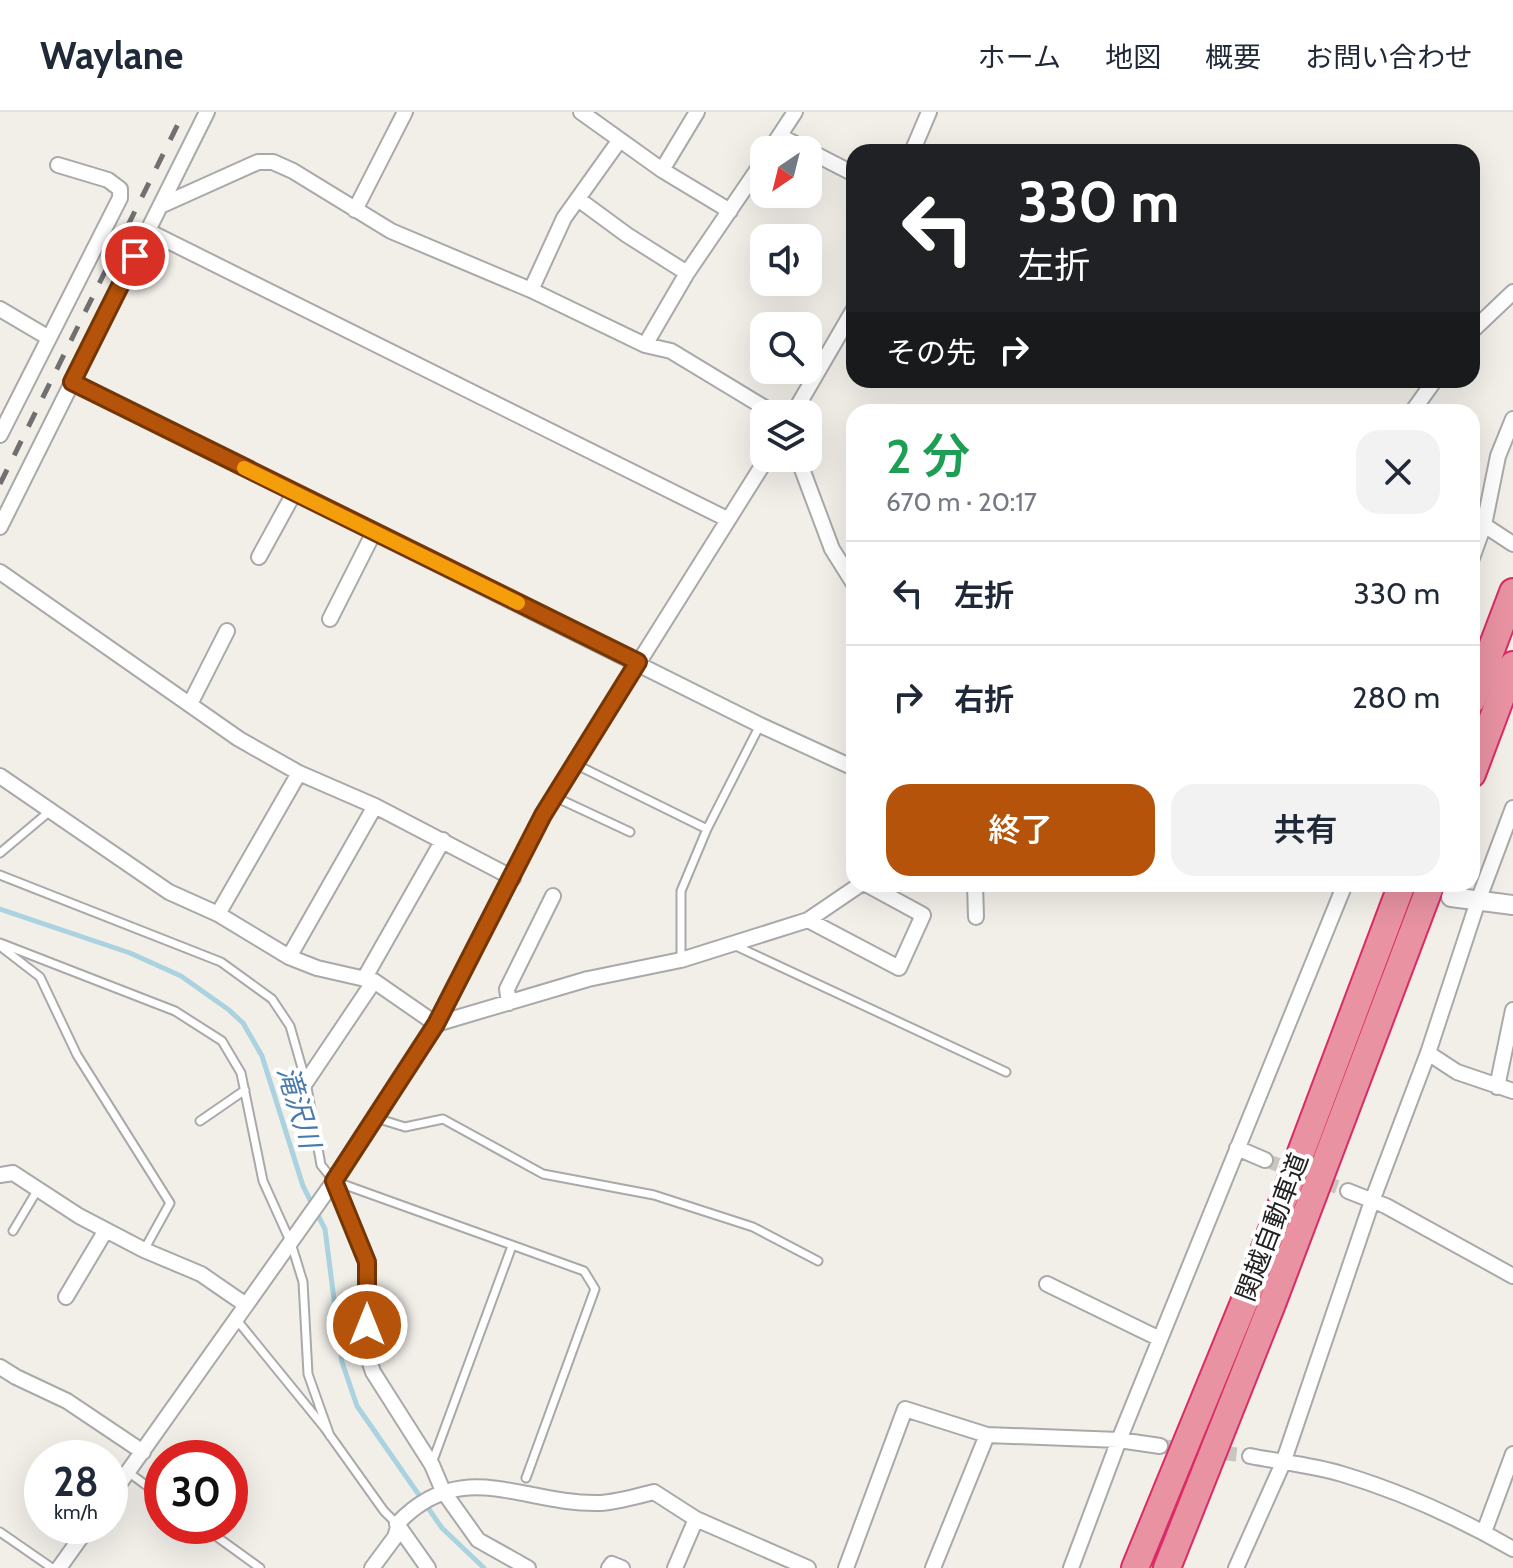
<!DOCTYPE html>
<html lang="ja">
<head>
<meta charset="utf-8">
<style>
  :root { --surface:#fff; --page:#f2f2f3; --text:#1f2937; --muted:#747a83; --line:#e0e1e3; --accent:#b45309 }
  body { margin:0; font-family:Cabin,"Noto Sans JP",sans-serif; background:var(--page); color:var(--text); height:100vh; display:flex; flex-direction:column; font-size:30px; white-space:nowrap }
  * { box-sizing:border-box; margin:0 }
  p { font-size:26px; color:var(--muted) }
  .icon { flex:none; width:44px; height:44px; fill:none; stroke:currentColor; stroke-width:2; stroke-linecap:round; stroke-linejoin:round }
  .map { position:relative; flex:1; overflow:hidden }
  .drawer { position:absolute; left:846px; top:292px; width:634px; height:488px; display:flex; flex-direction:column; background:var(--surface); border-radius:24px; box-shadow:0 8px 32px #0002 }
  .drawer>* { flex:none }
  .banner { position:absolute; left:846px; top:32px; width:634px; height:244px; border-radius:24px; box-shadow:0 8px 32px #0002; background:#202124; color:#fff; overflow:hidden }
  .needle { width:52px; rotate:215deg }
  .fabs { position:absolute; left:750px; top:24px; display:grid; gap:16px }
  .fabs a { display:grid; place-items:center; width:72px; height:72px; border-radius:16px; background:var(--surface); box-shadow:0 8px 32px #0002; font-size:40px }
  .speed { position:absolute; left:24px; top:1328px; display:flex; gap:16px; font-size:40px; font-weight:700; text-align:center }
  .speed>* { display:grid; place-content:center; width:104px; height:104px; border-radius:50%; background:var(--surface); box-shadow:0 8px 32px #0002; line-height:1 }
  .speed small { font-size:20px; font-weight:400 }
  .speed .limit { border:12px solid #d22; background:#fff; color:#111 }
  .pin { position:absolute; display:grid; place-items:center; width:68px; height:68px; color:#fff; margin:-34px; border:4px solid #fff; border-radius:50%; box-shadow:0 2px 8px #0007 }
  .me { position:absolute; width:88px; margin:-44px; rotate:0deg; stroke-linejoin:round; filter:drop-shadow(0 0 6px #0008) }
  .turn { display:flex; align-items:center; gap:28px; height:168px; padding:0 40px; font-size:36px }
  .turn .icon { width:104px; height:104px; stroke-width:2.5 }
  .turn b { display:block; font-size:56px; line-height:68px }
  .then { display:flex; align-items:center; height:76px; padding:0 40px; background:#0003; gap:16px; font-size:30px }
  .round { display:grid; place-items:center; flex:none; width:84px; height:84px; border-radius:24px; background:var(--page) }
  .headline { display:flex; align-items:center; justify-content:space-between; height:136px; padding:0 40px }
  h1 { font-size:48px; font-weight:600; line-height:60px; color:#1e9e55 }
  .action { display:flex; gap:16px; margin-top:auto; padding:16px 40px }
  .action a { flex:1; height:92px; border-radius:24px; background:var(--accent); color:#fff; font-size:32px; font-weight:600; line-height:92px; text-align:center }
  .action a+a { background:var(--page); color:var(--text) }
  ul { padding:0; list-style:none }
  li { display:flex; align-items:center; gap:24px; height:104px; padding:0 40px; border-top:2px solid var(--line) }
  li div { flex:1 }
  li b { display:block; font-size:30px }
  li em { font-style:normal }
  header { display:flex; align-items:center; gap:48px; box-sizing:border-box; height:112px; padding:0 40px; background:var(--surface); border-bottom:2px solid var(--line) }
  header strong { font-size:38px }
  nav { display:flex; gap:44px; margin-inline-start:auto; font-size:28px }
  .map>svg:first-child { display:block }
</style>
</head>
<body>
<header>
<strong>Waylane</strong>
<nav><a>ホーム</a><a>地図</a><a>概要</a><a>お問い合わせ</a></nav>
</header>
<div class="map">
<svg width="1513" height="1456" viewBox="0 0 1513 1456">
  <rect width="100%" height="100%" fill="#f2efe9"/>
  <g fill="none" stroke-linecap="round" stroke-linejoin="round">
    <path stroke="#aad3df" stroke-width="5" d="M0,797L130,841L181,864L229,898L243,911L262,944L303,1074L325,1117L342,1250L357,1294L442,1416L484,1456"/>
    <path stroke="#c8c6c1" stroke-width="14" stroke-dasharray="14 7" stroke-linecap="butt" d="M1265,1048L1348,1079
      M1160,1334L1250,1344"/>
    <g stroke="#a9a9a9" stroke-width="11">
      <path id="service" d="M575,652L707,717
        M555,685L630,720
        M0,741L50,699
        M0,763L221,850L272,887L290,914L306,970L321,1053L334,1069L584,1159L595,1177L526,1366
        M0,831L175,899L222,929L241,961L263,1069L291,1131L303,1170L308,1262L330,1324
        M0,834L40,865L77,943L170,1091L144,1138
        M736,834L1006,960
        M681,848V779L707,717L760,613
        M376,1006L405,1015L443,1007L543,1062L654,1083L753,1115L818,1149
        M200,1009L245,978
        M13,1119L38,1077
        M236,1207L324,1315L384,1399L397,1412
        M432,1351L512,1134
        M128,1360L162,1385
        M202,1414L260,1456
        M0,1420L52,1456"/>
    </g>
    <g stroke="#a9a9a9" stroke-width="18">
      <path id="minor" d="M581,0L662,58L730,99
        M780,24L854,62
        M770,38L795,0
        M912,40L929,0
        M662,58L697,0
        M578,87L627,123L687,161
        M160,94L258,50H273L293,59L391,119L531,178L645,233L671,239L775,302
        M355,98L405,0
        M148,119L727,407
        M531,178L564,106L619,29
        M0,197L49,226
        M1472,219L1513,180
        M645,233L687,161L764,48
        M72,270L760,613L854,656
        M1412,300L1435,268
        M793,302L854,197
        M0,323L120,86V77L108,68L58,53
        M796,346L799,349L832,437L854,472
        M1484,413L1513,432
        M0,415L207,0
        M259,445L294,381
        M1472,446L1484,413L1498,344L1513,307
        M0,460L239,627L299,661L375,694L513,766
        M330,507L374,420
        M190,592L227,519
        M0,664L169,780L218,802L289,845L317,856L374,869L436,912L588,867L681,848L808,808L861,772
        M975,772L976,805
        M218,802L299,661
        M808,808L899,856L923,803L866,772
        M289,845L375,694
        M364,867L443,728
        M509,891L507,877L553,784
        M1428,941L1457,960L1513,979
        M306,970L374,869
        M1497,975L1513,898
        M1237,1036L1265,1048
        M0,1063L13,1061L79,1104L144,1138L201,1162L246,1193
        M334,1069L367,1150L366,1239L373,1260L432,1353L443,1379L478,1428L528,1456
        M1348,1079L1386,1094L1513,1164
        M1047,1172L1160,1227
        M66,1185L106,1118
        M0,1255L16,1265L67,1289L143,1340
        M1250,1344C1280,1350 1312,1353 1342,1362C1402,1380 1459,1406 1513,1437
        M110,1385L334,1069L436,912L543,703L767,346
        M1484,1420L1513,1342
        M59,1456L89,1414
        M372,1456L395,1425L398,1415
        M428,1456L397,1412C462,1343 522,1393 600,1391C617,1390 637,1384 654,1380L696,1407
        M609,1456L612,1452L622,1456
        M675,1456L696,1407L808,1456
        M846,1456L905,1297L987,1323L1119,1328L1160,1334
        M933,1456L987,1323
        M1071,1456L1119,1328L1345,772
        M1236,1456L1283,1351L1372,1089L1428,941L1478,789L1513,696"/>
    </g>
    <g stroke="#a9a9a9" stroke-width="22">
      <path id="tertiary" d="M1451,785L1513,793"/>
    </g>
    <g stroke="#dc2a67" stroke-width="30">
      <path id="motorway" d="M1472,588L1513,480
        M1472,662L1513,553
        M1135,1456L1250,1176L1402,772
        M1167,1456L1272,1192L1431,772"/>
    </g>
    <use href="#service" stroke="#fff" stroke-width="7"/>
    <use href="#minor" stroke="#fff" stroke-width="14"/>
    <use href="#tertiary" stroke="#fff" stroke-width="18"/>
    <use href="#motorway" stroke="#e892a2" stroke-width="26"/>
    <path stroke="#707070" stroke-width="5" stroke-dasharray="16 16" stroke-linecap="butt" d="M0,372L184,0"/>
  </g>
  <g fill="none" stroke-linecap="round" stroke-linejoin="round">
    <g stroke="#753606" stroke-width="20">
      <path id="route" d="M135,144L72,270L638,550L543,703L436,912L334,1069L367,1150V1213"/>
    </g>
    <use href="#route" stroke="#b45309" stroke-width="14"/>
    <path stroke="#f59e0b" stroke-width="14" d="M244,356L518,491"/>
  </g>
  <g text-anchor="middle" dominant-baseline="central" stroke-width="8" stroke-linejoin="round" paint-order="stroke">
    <g font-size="26" fill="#222" stroke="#fff">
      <text transform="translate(1272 1115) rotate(-69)">関越自動車道</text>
    </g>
    <g font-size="28" font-style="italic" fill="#4a7aab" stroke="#fff">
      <text transform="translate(299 995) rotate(73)">滝沢川</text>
    </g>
  </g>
</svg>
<div class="fabs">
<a><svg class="needle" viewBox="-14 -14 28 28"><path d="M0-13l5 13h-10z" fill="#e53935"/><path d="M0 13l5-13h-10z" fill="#747a83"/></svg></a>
<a><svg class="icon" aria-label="sound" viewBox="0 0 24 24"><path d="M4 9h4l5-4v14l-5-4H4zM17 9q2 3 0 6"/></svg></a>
<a><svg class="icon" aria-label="search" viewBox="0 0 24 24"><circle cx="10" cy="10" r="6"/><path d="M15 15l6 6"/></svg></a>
<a><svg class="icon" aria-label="layers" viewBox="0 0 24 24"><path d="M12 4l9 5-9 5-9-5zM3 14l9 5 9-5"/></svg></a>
</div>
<div class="speed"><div>28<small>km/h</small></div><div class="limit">30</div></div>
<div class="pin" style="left:135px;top:144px;background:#d93025"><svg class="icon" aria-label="arrive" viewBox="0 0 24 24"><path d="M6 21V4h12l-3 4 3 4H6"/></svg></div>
<svg class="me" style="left:367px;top:1213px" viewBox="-20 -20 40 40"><circle r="17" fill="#b45309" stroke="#fff" stroke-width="3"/><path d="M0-11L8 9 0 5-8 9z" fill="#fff"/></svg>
<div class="banner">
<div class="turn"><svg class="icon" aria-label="left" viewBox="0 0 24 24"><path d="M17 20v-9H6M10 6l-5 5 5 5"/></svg><div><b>330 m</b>左折</div></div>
<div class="then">その先<svg class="icon" aria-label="right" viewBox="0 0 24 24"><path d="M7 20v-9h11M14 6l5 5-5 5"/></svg></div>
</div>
<section class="drawer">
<div class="headline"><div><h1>2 分</h1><p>670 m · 20:17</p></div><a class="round"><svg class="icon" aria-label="close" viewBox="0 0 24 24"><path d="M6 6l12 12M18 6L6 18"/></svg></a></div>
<ul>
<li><svg class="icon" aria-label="left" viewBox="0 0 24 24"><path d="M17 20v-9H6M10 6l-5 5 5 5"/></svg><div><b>左折</b></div><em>330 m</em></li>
<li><svg class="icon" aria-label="right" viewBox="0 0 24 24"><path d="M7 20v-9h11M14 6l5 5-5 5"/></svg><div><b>右折</b></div><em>280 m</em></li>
</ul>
<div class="action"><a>終了</a><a>共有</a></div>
</section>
</div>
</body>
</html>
